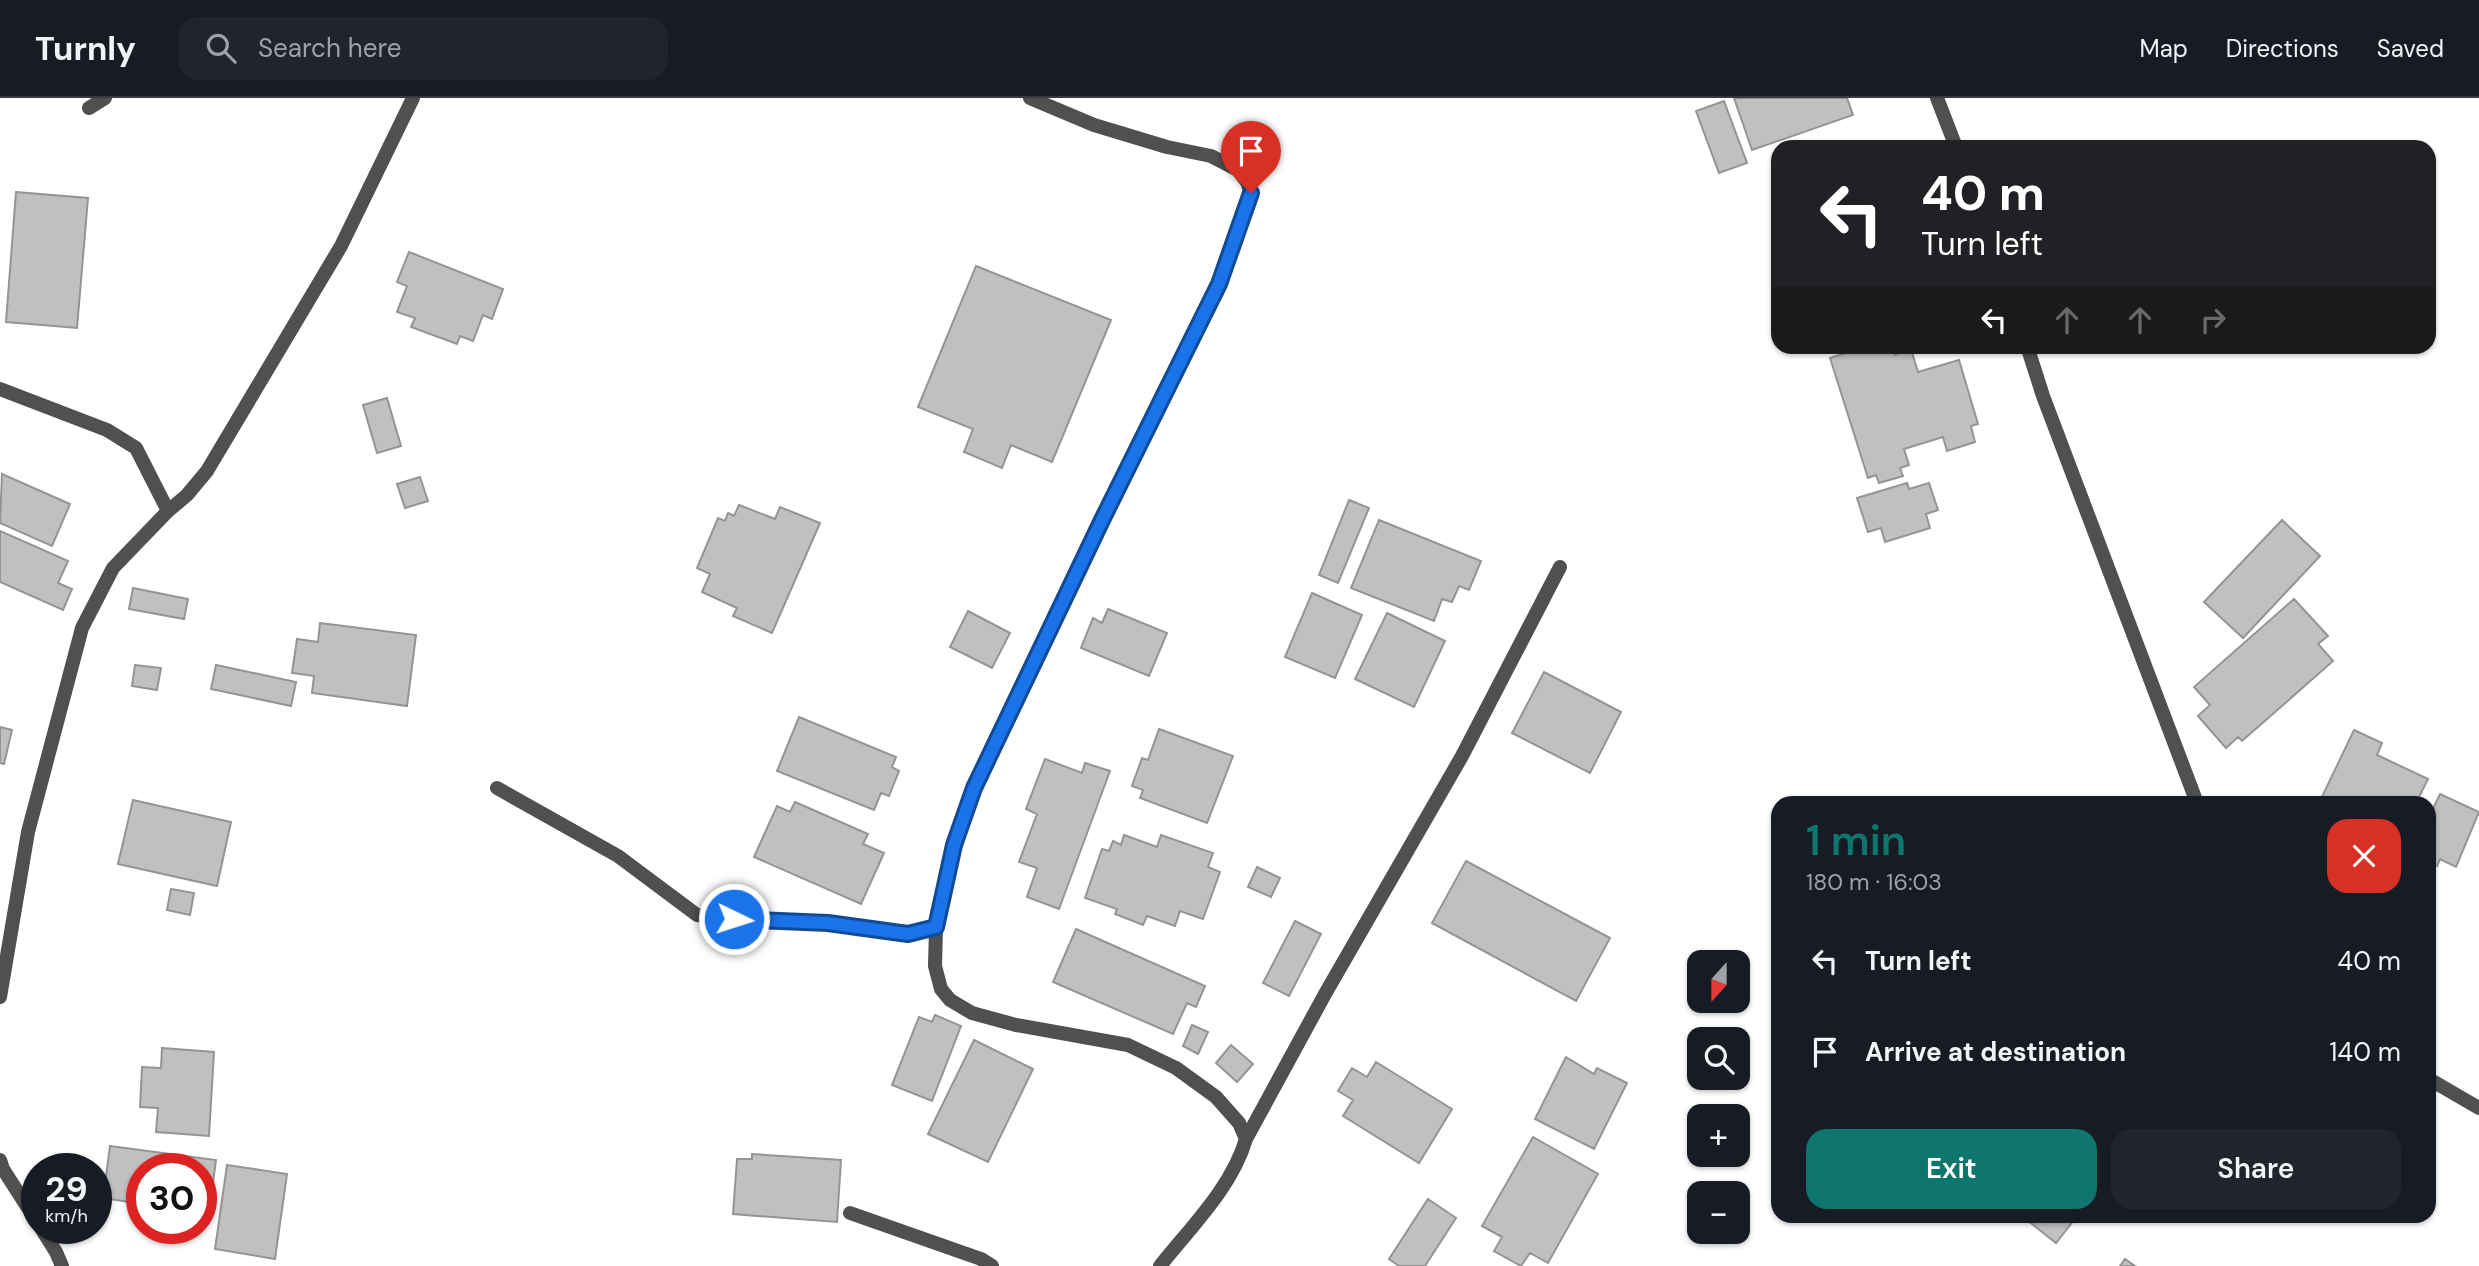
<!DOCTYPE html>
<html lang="en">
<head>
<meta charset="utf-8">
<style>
  :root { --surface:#171b24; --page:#20242c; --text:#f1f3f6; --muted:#9ea1a6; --line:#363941; --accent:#0f766e }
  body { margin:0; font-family:"DM Sans",sans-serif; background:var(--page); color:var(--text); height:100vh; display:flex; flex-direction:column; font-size:26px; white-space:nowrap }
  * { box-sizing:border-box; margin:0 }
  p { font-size:23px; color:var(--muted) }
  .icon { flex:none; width:38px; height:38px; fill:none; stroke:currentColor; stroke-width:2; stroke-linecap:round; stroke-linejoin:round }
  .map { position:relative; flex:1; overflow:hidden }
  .drawer { position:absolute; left:1771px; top:698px; width:665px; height:427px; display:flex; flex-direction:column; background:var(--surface); border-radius:21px; box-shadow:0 2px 5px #0004 }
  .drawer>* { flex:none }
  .top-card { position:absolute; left:1771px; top:42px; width:665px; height:214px; border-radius:21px; box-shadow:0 2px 5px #0004; background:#202124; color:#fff; overflow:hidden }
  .needle { width:46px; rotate:201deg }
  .controls { position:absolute; left:1687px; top:852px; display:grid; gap:14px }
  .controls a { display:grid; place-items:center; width:63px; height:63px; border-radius:14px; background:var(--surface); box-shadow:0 2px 5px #0004; font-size:35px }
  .speed { position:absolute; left:21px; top:1055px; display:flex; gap:14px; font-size:35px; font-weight:700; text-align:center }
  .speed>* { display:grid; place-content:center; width:91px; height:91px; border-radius:50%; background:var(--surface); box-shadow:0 2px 5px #0004; line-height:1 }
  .speed small { font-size:18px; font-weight:400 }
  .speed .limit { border:10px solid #d22; background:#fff; color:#111 }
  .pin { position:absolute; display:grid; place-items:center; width:60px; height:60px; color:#fff; margin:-72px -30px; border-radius:50% 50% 50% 0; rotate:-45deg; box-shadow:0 0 7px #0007 }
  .pin .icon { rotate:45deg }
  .me { position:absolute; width:77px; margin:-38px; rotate:94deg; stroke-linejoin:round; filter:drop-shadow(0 0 5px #0008) }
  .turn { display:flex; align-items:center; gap:24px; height:147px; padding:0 35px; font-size:32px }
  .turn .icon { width:91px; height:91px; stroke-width:2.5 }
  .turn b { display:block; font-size:49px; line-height:60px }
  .lanes { display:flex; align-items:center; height:66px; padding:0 35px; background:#0003; justify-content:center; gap:35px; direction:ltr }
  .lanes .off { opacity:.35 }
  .round { display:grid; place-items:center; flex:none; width:74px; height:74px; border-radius:21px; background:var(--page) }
  .head { display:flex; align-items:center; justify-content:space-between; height:119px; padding:0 35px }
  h1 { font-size:42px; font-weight:600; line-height:52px; color:var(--accent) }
  .action { display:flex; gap:14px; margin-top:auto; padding:14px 35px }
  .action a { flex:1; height:80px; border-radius:21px; background:var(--accent); color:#fff; font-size:28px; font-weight:600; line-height:80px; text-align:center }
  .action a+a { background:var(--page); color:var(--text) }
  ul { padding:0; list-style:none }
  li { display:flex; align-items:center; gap:21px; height:91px; padding:0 35px }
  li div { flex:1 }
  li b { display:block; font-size:26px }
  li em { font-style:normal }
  header { display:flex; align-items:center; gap:42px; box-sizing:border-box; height:98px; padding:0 35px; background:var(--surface); border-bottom:2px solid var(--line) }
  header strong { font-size:33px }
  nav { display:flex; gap:38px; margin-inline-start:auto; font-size:24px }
  .search { width:490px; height:63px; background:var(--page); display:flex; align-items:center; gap:18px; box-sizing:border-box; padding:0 24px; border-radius:21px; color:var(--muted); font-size:26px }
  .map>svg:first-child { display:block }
</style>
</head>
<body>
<header>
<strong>Turnly</strong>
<div class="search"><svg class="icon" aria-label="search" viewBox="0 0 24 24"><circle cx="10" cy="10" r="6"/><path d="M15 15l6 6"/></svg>Search here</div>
<nav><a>Map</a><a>Directions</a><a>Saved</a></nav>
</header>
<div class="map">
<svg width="2479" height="1168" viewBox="0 0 2479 1168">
  <rect width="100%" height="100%" fill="#fff"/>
  <path fill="#c0c0c0" stroke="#949494" stroke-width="2" d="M1734,0H1847L1853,17L1752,52Z
    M1724,3L1747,65L1719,75L1696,13Z
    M16,94L88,100L77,230L6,224Z
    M409,154L503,191L492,221L483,217L473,243L460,238L457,246L411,229L415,220L397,214L407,188L397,184Z
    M976,168L1111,222L1052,364L1011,347L1002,370L964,354L973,331L918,309Z
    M1869,248H1892L1895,257L1911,251L1918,274L1959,262L1978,326L1971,328L1975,344L1947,353L1943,339L1904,351L1909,367L1900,370L1903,378L1879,385L1876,377L1868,380L1830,260Z
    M387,300L401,348L377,355L363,307Z
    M2,376L70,406L52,448L0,425Z
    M420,379L428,403L405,410L397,386Z
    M1907,385L1909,391L1929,385L1938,412L1926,416L1930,430L1885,444L1881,430L1868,434L1857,400Z
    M1349,402L1369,410L1338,485L1319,477Z
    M739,407L775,421L780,409L820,425L772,535L733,518L737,510L702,494L710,476L697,470L718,420L725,423L728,415L734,418Z
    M1379,422L1481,463L1469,492L1459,488L1452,504L1442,501L1434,523L1351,490Z
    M2282,422L2320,458L2243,540L2204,504Z
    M0,433L68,463L58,485L72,491L63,512L0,484Z
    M133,490L188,501L184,521L129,511Z
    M1312,495L1362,517L1335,580L1285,559Z
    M2294,501L2328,538L2318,546L2333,563L2242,643L2238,639L2226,650L2198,618L2210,607L2194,589Z
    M1108,511L1167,535L1149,578L1081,550L1093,520L1102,525Z
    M968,513L1010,535L992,570L950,549Z
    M1387,515L1445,543L1414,609L1355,581Z
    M320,525L416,537L407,608L312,595L314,578L292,575L297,541L318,544Z
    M135,567L161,570L157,592L132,588Z
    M216,567L296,584L291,608L211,591Z
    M1544,574L1621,614L1590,675L1512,635Z
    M799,619L896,659L892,669L899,673L889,698L881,695L874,712L777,673Z
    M0,629L12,632L4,666L0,665Z
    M1159,631L1233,658L1207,725L1140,700L1143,692L1132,688L1142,660L1148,662Z
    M2354,632L2382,645L2377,657L2428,681L2416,705H2319Z
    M1045,661L1082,675L1085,665L1110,673L1059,811L1027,799L1037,770L1019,764L1037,716L1026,711Z
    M2440,696L2479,714L2456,769L2440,761L2437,768L2429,763V719Z
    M133,702L231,724L217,788L118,766Z
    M795,704L868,736L863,746L884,755L861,806L754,759L777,708L790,714Z
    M1124,737L1157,749L1161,737L1213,755L1208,769L1220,774L1203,821L1180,813L1175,828L1147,818L1143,827L1115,816L1117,811L1085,800L1102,751L1109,753L1113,743L1121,747Z
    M1466,763L1610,840L1576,903L1432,825Z
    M1257,769L1280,780L1271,799L1248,789Z
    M171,791L194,795L190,817L167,812Z
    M1295,823L1321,836L1289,898L1263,885Z
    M1076,831L1205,888L1196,909L1187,905L1173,936L1053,884Z
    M935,917L961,928L932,1003L892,987L919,919L932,924Z
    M1192,927L1208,934L1198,956L1183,948Z
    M974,942L1033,971L988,1064L928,1036Z
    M1231,947L1253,966L1237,984L1216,965Z
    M162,950L214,954L209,1038L156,1034L158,1010L140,1009L142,969L161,970Z
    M1566,959L1594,976L1597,970L1627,985L1594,1051L1535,1021Z
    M1376,964L1452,1011L1419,1065L1343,1018L1353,1002L1338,993L1352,970L1367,979Z
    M1533,1039L1598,1076L1548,1165L1530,1155L1521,1168L1494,1153L1502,1139L1482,1128Z
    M110,1048L216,1062L209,1115L201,1114V1071H142V1106L103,1100Z
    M752,1056L841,1062L837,1124L733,1116L737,1061H752Z
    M227,1067L287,1076L275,1161L215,1151Z
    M1428,1101L1456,1120L1425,1168H1399L1389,1161Z
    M2022,1118H2077L2056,1145Z
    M2125,1161L2135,1168H2120Z"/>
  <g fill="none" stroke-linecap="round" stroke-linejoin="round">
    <path stroke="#505050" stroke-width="14" d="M1030,0L1094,27L1167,49L1211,58L1238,72L1247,84L1251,95L1219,186L1102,422L974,690L954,747L936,829L935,868L941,891L950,902L972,915L1016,927L1128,947L1176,970L1216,999L1239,1025L1246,1041
      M1937,0L1956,49
      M89,10L105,0
      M2027,248L2043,298L2197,705
      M0,291L107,332L136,350L168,413
      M497,690L618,758L697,817L753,824L828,825L907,836L936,829
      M0,899L28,734L82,530L113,470L168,413L187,397L207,373L341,148L413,0
      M2429,981L2479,1010
      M0,1062L3,1071L37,1124
      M850,1115L981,1161L992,1168
      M41,1130L56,1154L62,1168
      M1160,1168C1191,1129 1232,1089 1246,1041L1325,896L1462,658L1560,469"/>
  </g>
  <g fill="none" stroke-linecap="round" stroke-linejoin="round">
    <g stroke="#114b97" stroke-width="18">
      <path id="route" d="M734,821L828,825L908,836L936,829L954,747L974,690L1102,422L1219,186L1251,95"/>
    </g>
    <use href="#route" stroke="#1a73e8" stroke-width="12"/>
  </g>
</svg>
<div class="controls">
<a><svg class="needle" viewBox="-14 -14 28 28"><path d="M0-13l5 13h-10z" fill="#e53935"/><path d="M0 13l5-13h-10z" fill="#9ea1a6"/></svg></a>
<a><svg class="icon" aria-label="search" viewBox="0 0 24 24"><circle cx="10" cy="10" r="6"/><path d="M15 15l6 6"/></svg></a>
<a>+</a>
<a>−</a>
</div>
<div class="speed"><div>29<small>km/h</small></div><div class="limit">30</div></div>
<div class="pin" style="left:1251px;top:95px;background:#d93025"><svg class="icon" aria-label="arrive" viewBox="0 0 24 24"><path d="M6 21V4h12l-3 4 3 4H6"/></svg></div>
<svg class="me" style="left:734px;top:821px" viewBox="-20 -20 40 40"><circle r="17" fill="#1a73e8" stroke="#fff" stroke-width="3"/><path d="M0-11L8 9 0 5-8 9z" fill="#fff"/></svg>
<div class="top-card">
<div class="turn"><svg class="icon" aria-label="left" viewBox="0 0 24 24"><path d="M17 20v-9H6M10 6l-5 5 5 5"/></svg><div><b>40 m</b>Turn left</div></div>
<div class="lanes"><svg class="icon" aria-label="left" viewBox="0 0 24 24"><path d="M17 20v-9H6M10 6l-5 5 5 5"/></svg><svg class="icon off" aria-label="ahead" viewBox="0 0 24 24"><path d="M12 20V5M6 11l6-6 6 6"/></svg><svg class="icon off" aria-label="ahead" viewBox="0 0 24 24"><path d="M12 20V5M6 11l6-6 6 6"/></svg><svg class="icon off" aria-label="right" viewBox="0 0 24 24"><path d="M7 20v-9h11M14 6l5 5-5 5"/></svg></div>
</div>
<section class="drawer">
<div class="head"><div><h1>1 min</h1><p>180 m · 16:03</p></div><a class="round" style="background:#d93025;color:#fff"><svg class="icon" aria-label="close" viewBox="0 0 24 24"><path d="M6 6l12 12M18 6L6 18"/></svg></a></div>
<ul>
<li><svg class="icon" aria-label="left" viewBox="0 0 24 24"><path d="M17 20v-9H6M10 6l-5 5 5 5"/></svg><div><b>Turn left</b></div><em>40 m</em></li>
<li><svg class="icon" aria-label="arrive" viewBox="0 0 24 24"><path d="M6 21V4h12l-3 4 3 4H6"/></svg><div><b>Arrive at destination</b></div><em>140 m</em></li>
</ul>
<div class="action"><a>Exit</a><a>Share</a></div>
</section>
</div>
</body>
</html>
